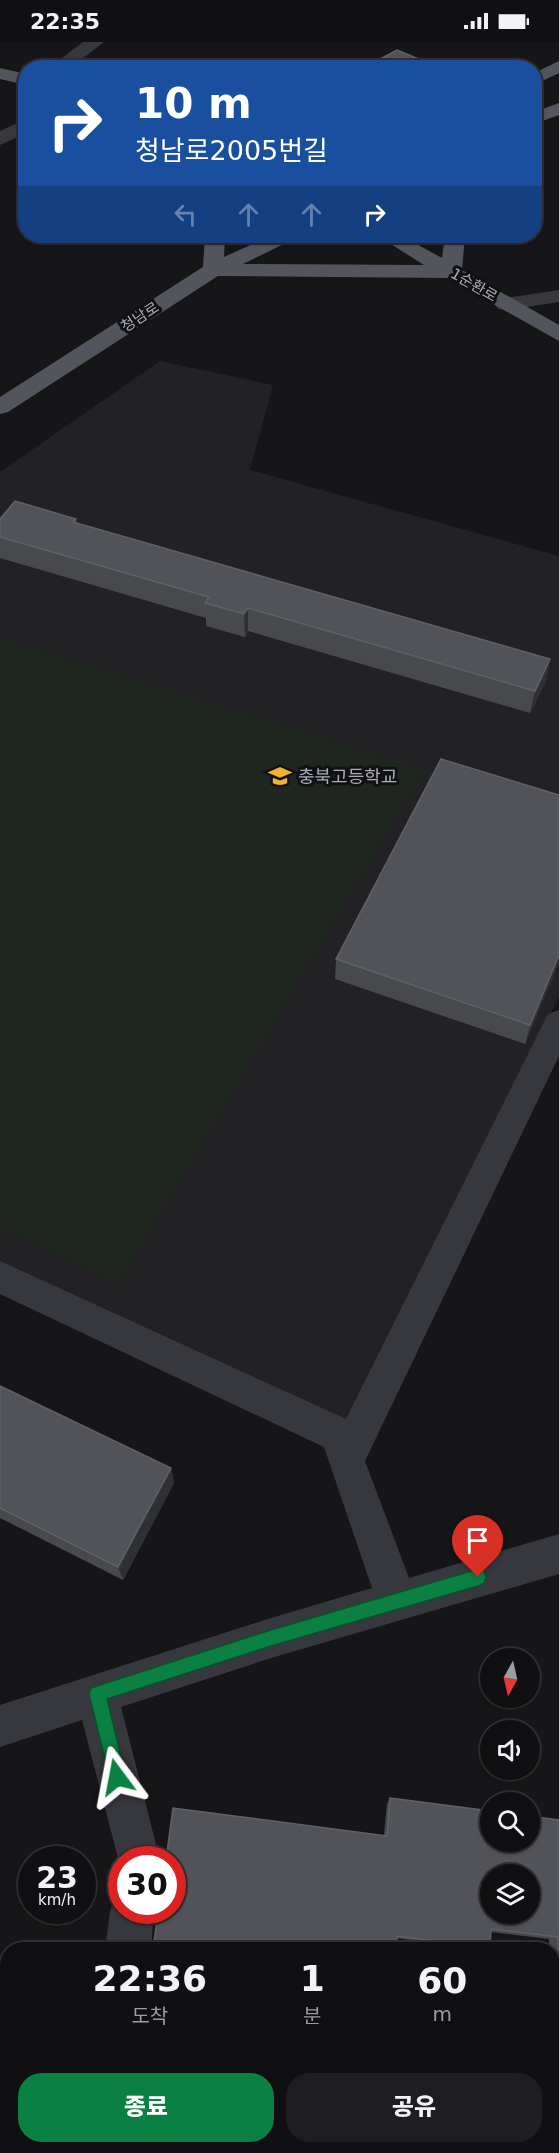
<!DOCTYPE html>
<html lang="ko">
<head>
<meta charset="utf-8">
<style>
  :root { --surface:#101012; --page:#1e1e20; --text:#f1f3f6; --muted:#9c9d9f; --line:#303032; --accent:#0b8043 }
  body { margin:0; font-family:"DejaVu Sans","Noto Sans KR",sans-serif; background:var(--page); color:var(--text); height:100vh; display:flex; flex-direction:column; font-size:22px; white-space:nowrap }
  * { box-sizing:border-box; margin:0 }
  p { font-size:20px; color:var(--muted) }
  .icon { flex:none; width:33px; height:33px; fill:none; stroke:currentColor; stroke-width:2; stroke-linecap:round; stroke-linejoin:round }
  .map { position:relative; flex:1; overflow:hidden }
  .panel { position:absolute; left:0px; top:1900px; width:560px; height:212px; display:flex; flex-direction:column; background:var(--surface); border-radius:24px 24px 0 0; box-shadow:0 2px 4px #0004,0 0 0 2px var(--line) }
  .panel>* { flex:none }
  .banner { position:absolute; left:18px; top:18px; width:524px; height:183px; border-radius:24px; box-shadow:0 2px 4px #0004,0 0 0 2px var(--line); background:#1a4fa0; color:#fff; overflow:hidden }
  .needle { width:39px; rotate:188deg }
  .tools { position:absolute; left:480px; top:1606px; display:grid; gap:12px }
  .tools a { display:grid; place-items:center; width:60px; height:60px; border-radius:50%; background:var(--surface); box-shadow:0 2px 4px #0004,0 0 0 2px var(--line); font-size:30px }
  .speed { position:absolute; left:18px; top:1804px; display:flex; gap:12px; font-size:30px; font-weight:700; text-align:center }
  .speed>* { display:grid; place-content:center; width:78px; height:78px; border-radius:50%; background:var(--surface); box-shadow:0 2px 4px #0004,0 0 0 2px var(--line); line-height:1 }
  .speed small { font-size:15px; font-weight:400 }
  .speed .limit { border:9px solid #d22; background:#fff; color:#111 }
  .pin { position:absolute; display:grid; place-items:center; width:51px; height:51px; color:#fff; margin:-62px -26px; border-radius:50% 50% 50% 0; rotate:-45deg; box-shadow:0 0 6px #0007 }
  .pin .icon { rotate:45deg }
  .me { position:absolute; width:66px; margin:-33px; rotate:347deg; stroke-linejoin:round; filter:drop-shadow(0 0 4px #0008) }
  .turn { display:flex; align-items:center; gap:21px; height:126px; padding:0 18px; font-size:27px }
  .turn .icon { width:78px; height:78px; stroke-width:2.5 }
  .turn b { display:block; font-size:42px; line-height:51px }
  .lanes { display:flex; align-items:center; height:57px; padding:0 18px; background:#0003; justify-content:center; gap:30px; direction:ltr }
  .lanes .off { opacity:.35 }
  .eta { display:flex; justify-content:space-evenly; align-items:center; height:102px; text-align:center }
  .eta b { font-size:36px; font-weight:800; line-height:42px }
  .action { display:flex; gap:12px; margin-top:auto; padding:12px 18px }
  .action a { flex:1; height:69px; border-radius:24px; background:var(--accent); color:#fff; font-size:24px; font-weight:800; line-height:69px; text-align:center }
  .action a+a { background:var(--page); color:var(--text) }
  .status { display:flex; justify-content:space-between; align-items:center; height:42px; padding:0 30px; background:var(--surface); direction:ltr }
  .status svg { height:16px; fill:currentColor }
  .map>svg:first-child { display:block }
</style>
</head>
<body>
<div class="status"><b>22:35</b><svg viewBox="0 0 49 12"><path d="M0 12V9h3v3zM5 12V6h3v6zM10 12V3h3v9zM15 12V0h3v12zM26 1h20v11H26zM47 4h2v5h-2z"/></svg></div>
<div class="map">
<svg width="559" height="2111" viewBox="0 0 559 2111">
  <rect width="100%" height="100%" fill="#161618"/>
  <path fill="#222225" d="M160,319L273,343L250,428L559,514V954L371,1366L361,1373L345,1377L0,1222V430Z"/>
  <path fill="#1e261f" d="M0,596L425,727L119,1241L0,1185Z"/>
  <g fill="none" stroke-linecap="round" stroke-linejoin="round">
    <path fill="#37383d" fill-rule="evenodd" d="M83,0H104L70,26H49Z
      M26,77V91L0,103V89Z
      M559,248V260L506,268L498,267L495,262L498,257L506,256Z
      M559,968V1014L365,1419L409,1536L559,1492V1532L271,1616L121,1665L160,1818H122V1831L82,1678L0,1705V1663L271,1576L372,1546L324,1405L0,1252V1219L346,1377L548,972Z
      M122,1851V1869H154L151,1908H105L110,1869L116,1853Z
      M552,2058L559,2059V2107L548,2104H552Z
      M85,2104H133L132,2111H84Z"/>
    <path fill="#53555c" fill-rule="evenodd" d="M559,19V31L534,43V31Z
      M0,26L26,32V43L0,37Z
      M559,61V73L534,82V70Z
      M205,194H225L224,215L270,194H295L292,198L243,222L424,223L378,194H402L442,216L445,194H465L462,228L559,283V299L447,236L218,234L8,370L0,372V355L203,225Z"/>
  </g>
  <path fill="#47494d" d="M0,477H76L77,481L550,617L546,639L530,671L248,589L245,595L206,584V576L0,516Z
    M559,753V920L525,1002L335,937L336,917Z
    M0,1344L171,1426L174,1441L123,1538L0,1476Z
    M390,1756L559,1778V1911L552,1910V1908H549V1897L491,1890L490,1906L483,1908L396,1896L384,1793L387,1762Z"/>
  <path fill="#2f3033" d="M248,566V589L245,595L244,572Z
    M550,617L546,639L530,671L535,649Z
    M559,913V920L525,1002L530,983Z
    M171,1426L174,1441L123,1538L118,1525Z"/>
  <path fill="#525359" stroke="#5f6168" stroke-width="1.5" fill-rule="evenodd" d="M397,8L440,26H363Z
    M15,459L76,477L73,480L550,617L535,649L248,566L244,572L205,561L209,555L0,495V477Z
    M441,717L559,753V913L530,983L336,917Z
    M0,1344L171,1426L118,1525L0,1466Z
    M390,1756L490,1769V1800H530V1774L559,1778V1909L558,1895L491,1887L490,1906L397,1894L396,1908H153L158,1869H172V1818H166L173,1766L387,1794ZM490,1833H530V1872H490Z"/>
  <path fill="#0b8043" stroke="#07532c" stroke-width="1.5" d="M478,1527L484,1529L486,1535L484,1541L478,1544L271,1604L107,1657L126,1735L124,1741L117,1744L111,1741L89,1652L91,1646L271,1588Z"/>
  <defs>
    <g id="school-bare" transform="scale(1.8)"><path d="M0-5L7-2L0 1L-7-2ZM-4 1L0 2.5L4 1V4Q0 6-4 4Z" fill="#f2b134" stroke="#111113" stroke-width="2.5" paint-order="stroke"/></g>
  </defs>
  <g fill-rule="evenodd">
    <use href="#school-bare" x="280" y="734"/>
  </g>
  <g text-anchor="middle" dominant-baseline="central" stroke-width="6" stroke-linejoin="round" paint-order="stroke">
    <g font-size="15" fill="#a8adb8" stroke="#111113">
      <text transform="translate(474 243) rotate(30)">1순환로</text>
      <text transform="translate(140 275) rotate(-33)">청남로</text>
    </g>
    <g font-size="18" fill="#a8adb8" stroke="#111113" text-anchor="start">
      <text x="298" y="734">충북고등학교</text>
    </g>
  </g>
</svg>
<div class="tools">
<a><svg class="needle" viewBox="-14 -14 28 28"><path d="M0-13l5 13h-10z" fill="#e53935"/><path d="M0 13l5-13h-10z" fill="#9c9d9f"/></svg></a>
<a><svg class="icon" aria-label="sound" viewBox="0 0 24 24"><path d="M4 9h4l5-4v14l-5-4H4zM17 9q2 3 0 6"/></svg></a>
<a><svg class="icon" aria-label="search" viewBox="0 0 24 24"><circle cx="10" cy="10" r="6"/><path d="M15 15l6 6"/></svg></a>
<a><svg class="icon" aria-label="layers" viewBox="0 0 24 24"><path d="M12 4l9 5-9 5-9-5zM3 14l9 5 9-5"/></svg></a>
</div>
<div class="speed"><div>23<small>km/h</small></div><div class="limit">30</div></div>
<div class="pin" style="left:478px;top:1535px;background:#d93025"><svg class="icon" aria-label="arrive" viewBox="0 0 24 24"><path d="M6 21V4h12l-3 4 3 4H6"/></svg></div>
<svg class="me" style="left:117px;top:1735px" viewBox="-20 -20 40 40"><path d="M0-17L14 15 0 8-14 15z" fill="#0b8043" stroke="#fff" stroke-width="4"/></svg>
<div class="banner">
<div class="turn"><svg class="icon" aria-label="right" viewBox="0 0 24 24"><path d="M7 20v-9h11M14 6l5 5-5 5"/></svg><div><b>10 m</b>청남로2005번길</div></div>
<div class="lanes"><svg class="icon off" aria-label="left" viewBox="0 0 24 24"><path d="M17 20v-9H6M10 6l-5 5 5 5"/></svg><svg class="icon off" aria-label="ahead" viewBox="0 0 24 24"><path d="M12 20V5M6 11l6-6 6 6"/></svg><svg class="icon off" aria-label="ahead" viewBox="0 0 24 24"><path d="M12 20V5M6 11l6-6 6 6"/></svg><svg class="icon" aria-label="right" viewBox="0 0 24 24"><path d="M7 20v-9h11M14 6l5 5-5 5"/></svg></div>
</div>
<section class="panel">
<div class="eta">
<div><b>22:36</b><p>도착</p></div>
<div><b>1</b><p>분</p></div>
<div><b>60</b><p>m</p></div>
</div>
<div class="action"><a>종료</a><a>공유</a></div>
</section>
</div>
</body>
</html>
